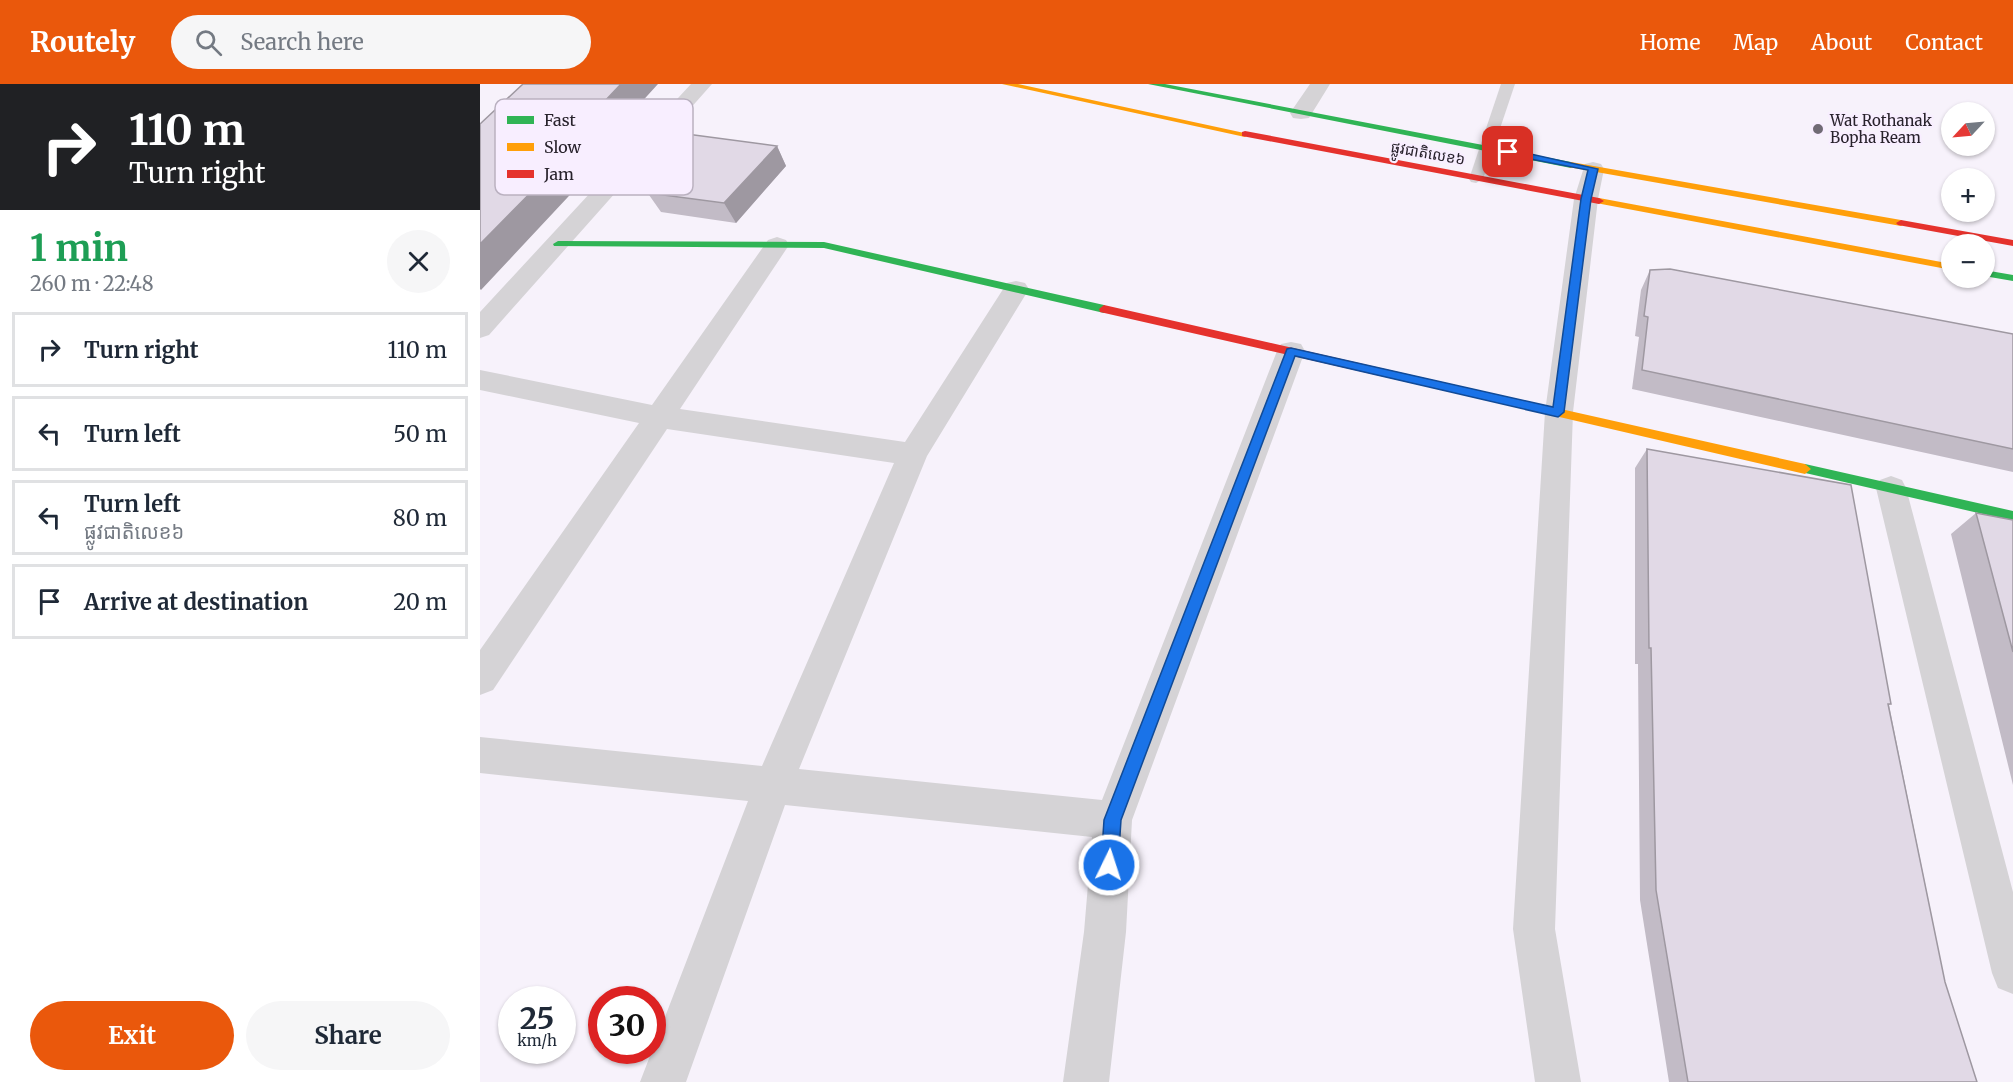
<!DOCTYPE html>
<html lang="en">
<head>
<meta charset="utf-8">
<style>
  :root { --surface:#fff; --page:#f6f6f7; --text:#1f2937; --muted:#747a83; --line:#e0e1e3; --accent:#ea580c }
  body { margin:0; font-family:Merriweather,"Noto Sans Khmer",serif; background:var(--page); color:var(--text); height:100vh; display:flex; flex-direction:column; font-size:22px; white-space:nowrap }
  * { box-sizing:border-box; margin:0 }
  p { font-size:20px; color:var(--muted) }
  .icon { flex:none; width:33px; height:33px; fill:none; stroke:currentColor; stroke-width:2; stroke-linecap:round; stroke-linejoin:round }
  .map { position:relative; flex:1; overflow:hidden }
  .panel { display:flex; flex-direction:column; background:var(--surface); width:480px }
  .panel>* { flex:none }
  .top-card { background:#202124; color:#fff; overflow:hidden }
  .needle { width:39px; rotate:244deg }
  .tools { position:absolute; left:1461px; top:18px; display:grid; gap:12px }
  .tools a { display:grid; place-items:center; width:54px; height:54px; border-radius:50%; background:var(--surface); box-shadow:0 2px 4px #0004; font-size:30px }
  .speed { position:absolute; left:18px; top:902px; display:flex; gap:12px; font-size:30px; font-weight:700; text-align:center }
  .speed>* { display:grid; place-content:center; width:78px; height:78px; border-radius:50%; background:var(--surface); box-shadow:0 2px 4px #0004; line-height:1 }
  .speed small { font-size:15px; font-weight:400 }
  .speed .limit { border:9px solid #d22; background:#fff; color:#111 }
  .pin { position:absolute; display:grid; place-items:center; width:51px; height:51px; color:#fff; margin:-26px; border-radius:12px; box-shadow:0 3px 9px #0006 }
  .me { position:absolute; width:66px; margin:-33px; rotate:4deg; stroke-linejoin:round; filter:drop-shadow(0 0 4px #0008) }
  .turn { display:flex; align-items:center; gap:21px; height:126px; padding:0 30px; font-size:27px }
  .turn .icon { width:78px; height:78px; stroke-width:2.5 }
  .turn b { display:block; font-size:42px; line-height:51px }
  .round { display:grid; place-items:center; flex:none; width:63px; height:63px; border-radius:32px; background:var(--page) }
  .headline { display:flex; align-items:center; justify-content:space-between; height:102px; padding:0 30px }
  h1 { font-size:36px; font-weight:700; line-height:45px; color:#1e9e55 }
  .action { display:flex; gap:12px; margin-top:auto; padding:12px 30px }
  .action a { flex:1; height:69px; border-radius:36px; background:var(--accent); color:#fff; font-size:24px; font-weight:700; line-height:69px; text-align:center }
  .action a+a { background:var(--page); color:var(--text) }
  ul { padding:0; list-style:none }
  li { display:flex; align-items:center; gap:18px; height:75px; margin:0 12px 9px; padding:0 18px; border:3px solid var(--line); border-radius:0px }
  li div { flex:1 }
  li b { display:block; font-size:22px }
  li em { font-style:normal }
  header { display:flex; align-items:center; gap:36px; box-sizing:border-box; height:84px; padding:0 30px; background:var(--accent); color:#fff }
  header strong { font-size:28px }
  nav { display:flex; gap:33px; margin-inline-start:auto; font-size:21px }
  .search { width:420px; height:54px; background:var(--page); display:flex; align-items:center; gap:15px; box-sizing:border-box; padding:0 21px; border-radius:33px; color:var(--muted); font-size:22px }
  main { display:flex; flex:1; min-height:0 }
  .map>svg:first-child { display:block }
</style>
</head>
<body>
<header>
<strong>Routely</strong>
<div class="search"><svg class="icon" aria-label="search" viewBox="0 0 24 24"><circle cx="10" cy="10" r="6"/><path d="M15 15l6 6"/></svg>Search here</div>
<nav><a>Home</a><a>Map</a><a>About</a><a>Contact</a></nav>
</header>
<main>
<section class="panel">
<div class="top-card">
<div class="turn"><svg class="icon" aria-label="right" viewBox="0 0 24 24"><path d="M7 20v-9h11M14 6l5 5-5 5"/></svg><div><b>110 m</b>Turn right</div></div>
</div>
<div class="headline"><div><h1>1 min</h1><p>260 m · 22:48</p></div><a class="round"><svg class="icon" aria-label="close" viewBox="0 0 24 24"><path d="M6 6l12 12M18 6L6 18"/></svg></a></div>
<ul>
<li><svg class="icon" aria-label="right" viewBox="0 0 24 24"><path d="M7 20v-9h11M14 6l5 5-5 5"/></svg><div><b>Turn right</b></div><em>110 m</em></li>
<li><svg class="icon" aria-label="left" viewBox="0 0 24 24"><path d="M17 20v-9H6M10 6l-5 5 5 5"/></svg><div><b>Turn left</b></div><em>50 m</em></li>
<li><svg class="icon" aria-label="left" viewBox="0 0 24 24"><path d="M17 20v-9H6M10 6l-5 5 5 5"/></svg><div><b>Turn left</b><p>ផ្លូវជាតិលេខ៦</p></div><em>80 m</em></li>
<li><svg class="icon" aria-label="arrive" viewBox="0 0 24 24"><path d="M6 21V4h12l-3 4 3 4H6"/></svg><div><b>Arrive at destination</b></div><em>20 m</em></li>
</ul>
<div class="action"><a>Exit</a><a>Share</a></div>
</section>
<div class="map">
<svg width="1533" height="998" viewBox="0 0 1533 998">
  <rect width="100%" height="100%" fill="#f7f2fb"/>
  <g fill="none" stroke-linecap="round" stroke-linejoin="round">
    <path fill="#d5d3d6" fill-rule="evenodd" d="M1021,0H1035L1003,95L996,99L991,98L989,95Z"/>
    <path fill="#d5d3d6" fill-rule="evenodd" d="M211,0H232L9,251L0,254V228Z
      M830,0H850L829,34L821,35L813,34L810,29Z
      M1113,78L1121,80L1124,85L1118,115L1093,328L1075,845L1101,998H1055L1033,845L1065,328L1094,115L1105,80Z
      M297,153L306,156L309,161L200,325L425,358L527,199L536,197L545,199L549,205L447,372L319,685L622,716L797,267L801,260L811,258L821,260L825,267L652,736L646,848L629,998H583L604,848L612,753L305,721L206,998H160L268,717L0,689V653L282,682L414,379L187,345L13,606L0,611V566L159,339L0,306V286L172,321L288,156Z
      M1411,392L1422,396L1426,404L1533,808V910L1518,904L1512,889L1396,404L1400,396Z"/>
    <path fill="#30b455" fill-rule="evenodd" d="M668,0H685L1091,78L1096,81L1091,84Z
      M78,157L344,158L624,221L629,225L624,229L344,164L74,162L73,160Z
      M1504,186L1533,191V197L1504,192Z
      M1325,380L1533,427V437L1321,388L1319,385L1321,382Z"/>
    <path fill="#ff9f0a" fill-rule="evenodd" d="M522,0H538L769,50L765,53Z
      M1091,78L1421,136L1426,139L1421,142L1088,83V79Z
      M1119,114L1472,180V186L1116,119V115Z
      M1010,309L1325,380L1331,385L1325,390L1006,316L1004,313Z"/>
    <path fill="#e5322d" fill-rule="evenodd" d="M765,47L1119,114L1124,117L1119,120L762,52V48Z
      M1421,136L1533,156V162L1418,141L1416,139Z
      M624,221L1010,309L1016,313L1010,317L620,228L619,225Z"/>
  </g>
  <path fill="#c2bbc6" d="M297,62L306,82L256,139L181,128L155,91Z
    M1170,186L1533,250V388L1152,305L1159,253L1155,252L1161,206Z
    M1167,365L1411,620L1409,621L1465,898L1497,998H1189L1160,816L1158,580H1155V384Z
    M1496,429L1533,436V701L1471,450Z"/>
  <path fill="#9e98a1" d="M141,0H178L147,34L152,42L102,98L1,206L0,205V160L125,17Z
    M297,62L306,82L256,139L244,119Z"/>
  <path fill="#e1d9e6" stroke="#9e98a1" stroke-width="1.5" d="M43,0H141L125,17L137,18L85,74L0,160V40Z
    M199,49L297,62L244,119L168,109L182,95L155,91Z
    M1190,185L1533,250V365L1162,286L1168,233L1164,232L1170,186Z
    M1167,365L1371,401L1411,620H1408L1465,898L1497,998H1208L1176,806L1171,564H1169Z
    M1496,429L1533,436V568Z"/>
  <path fill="#1a73e8" stroke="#114b97" stroke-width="1.5" d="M1028,65L1118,85L1111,115L1084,328L1078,333L815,272L641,736L638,781L635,787L629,789L624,787L621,781L624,736L807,265L811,264L1073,323L1101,115L1108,86L1025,70L1023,68Z"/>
  <circle fill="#706b74" stroke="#f8eeff" stroke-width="2" cx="1338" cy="45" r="6"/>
  <g text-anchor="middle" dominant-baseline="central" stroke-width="4.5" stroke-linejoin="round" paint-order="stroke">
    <g font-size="15" fill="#28222c" stroke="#f8eeff" text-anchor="start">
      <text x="1350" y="36">Wat Rothanak<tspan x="1350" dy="17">Bopha Ream</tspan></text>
    </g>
    <g font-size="15" fill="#28222c" stroke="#f8eeff">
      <text transform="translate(948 69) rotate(10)">ផ្លូវជាតិលេខ៦</text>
    </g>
  </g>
  <rect x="15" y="15" width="198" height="96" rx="9" fill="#f8eeff" stroke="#bab1c0" stroke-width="1.5"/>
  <rect x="27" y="32" width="27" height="8" fill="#30b455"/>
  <rect x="27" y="59" width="27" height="8" fill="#ff9f0a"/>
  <rect x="27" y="86" width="27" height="8" fill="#e5322d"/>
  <g font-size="16" fill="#28222c">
    <text x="64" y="42">Fast</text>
    <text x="64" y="69">Slow</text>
    <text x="64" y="96">Jam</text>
  </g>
</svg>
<div class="tools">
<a><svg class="needle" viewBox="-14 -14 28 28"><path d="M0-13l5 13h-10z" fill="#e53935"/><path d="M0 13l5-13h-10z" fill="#747a83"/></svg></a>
<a>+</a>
<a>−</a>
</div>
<div class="speed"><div>25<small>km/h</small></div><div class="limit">30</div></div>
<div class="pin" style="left:1028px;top:68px;background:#d93025"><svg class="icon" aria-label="arrive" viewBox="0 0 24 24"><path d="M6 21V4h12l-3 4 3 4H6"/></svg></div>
<svg class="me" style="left:629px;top:781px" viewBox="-20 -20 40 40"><circle r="17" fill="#1a73e8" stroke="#fff" stroke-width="3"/><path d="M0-11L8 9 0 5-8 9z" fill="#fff"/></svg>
</div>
</main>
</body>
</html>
